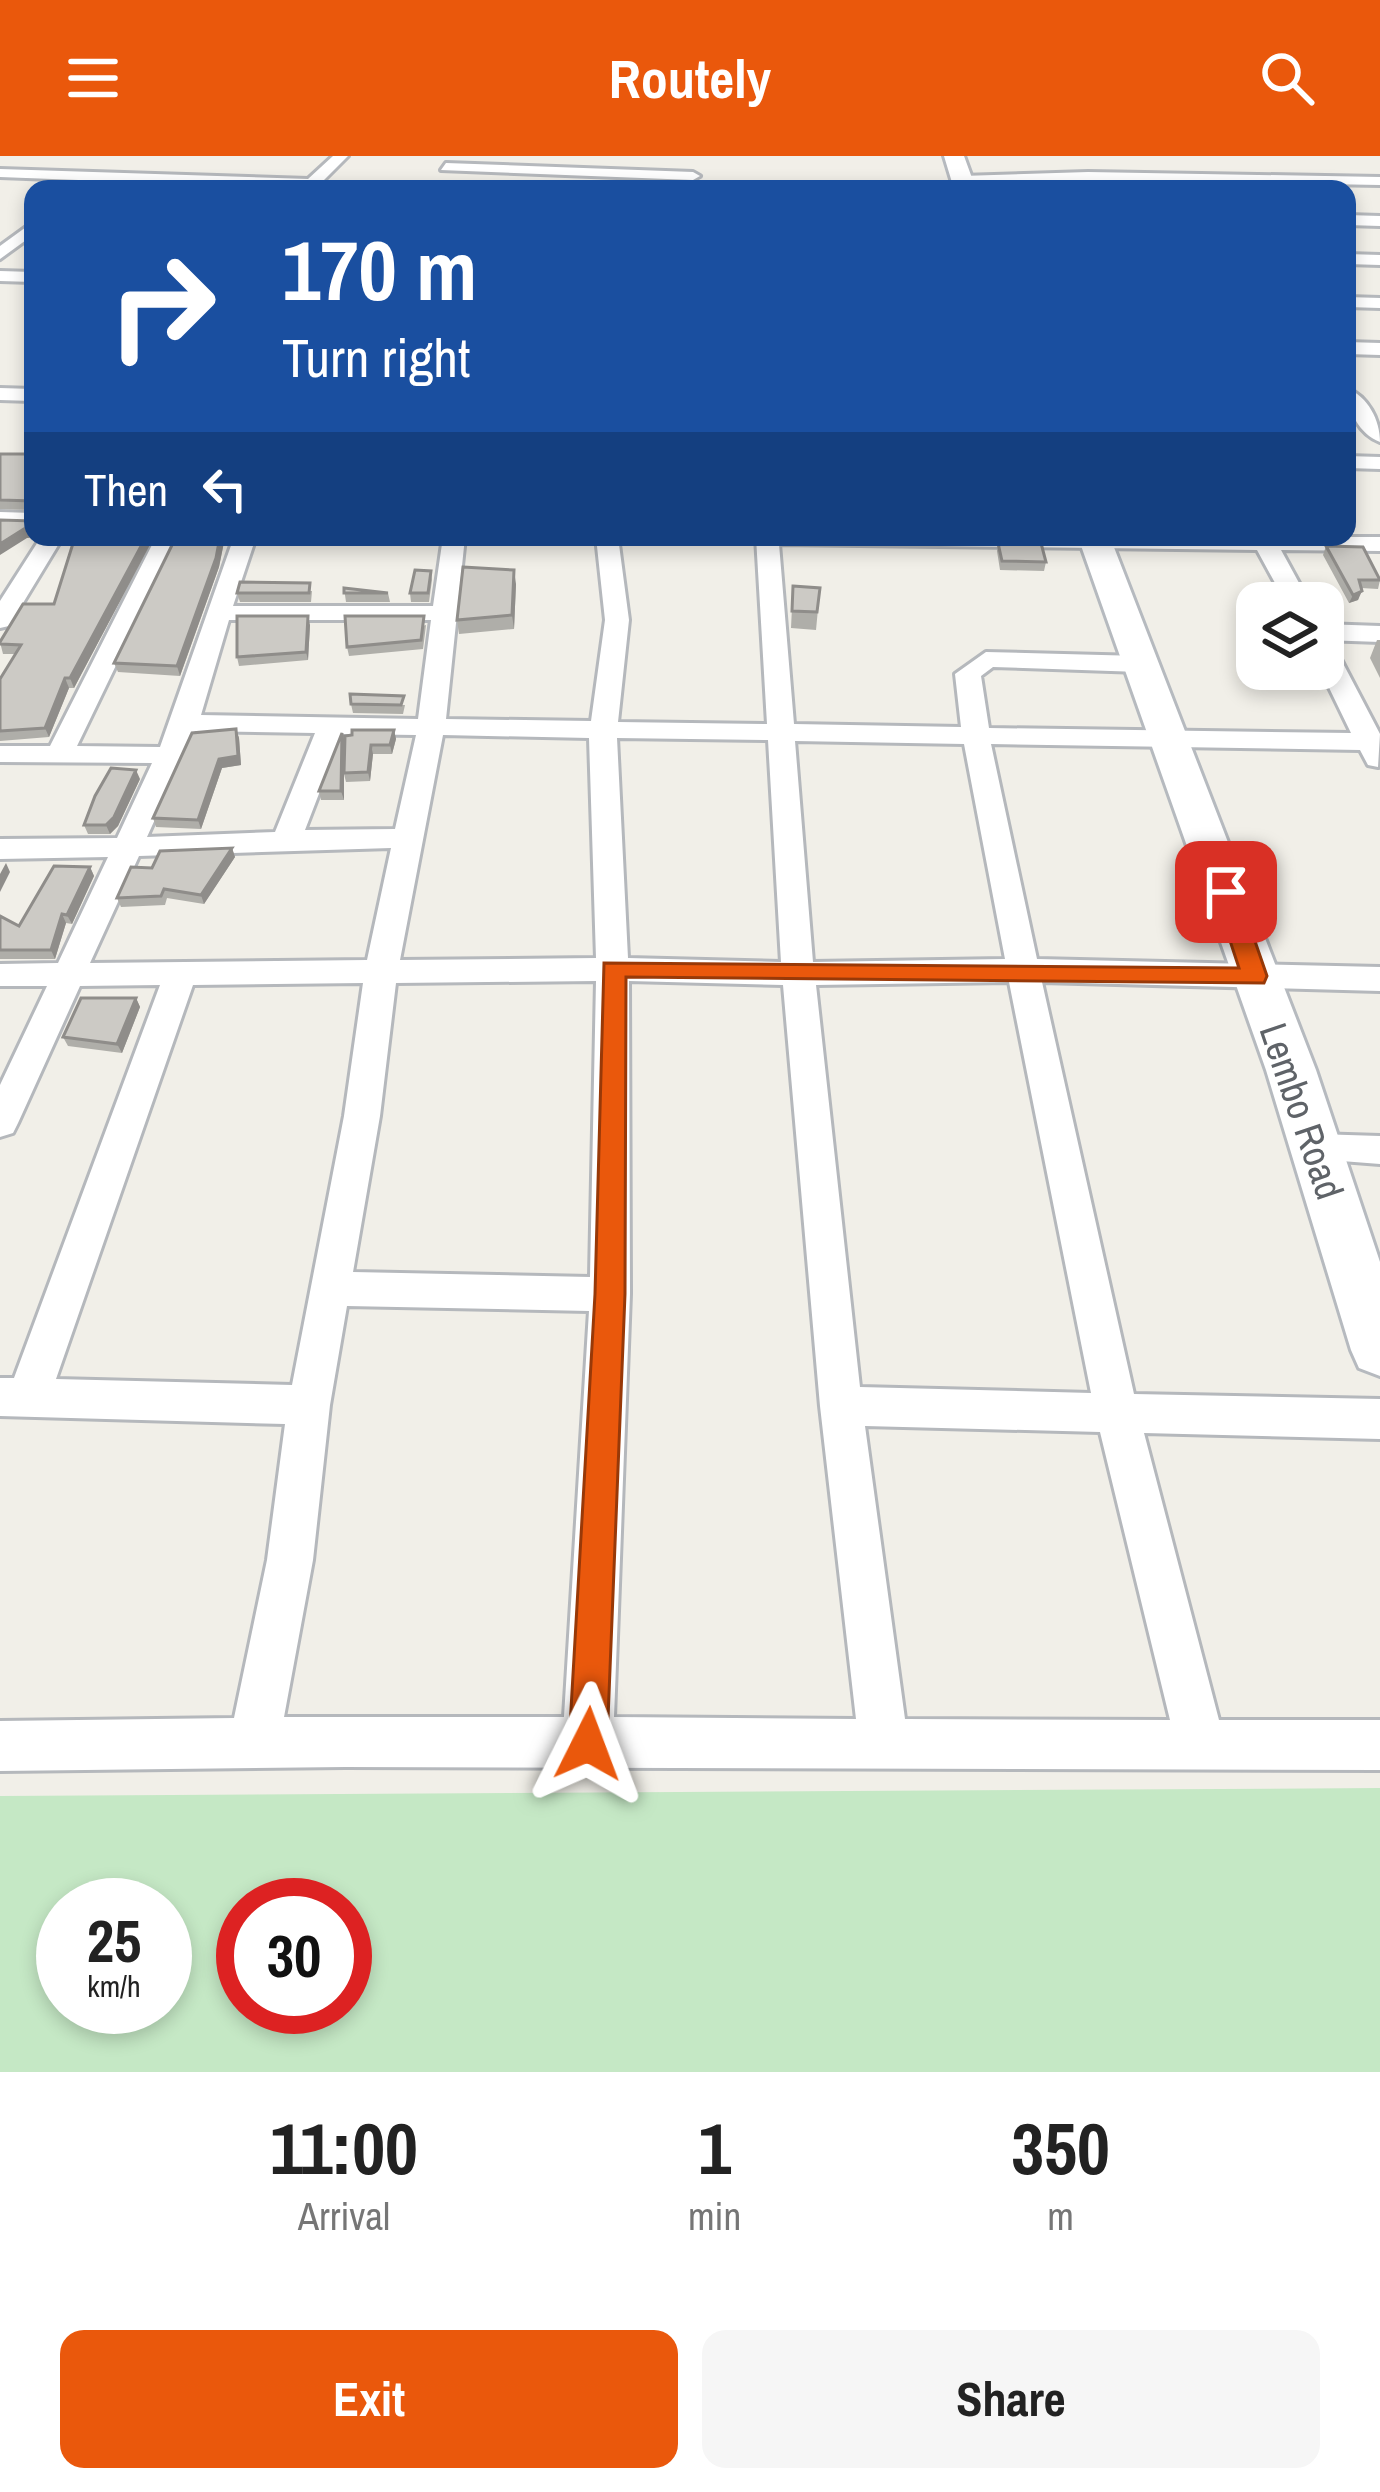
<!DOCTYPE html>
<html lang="en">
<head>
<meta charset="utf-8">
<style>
  :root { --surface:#fff; --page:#f6f6f6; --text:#222; --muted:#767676; --accent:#ea580c }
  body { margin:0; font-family:"Archivo Narrow",sans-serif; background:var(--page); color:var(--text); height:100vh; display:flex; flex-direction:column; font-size:45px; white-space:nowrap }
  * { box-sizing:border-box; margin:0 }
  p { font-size:39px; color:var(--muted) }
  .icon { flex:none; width:66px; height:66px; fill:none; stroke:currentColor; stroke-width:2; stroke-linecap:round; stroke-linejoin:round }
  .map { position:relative; height:1916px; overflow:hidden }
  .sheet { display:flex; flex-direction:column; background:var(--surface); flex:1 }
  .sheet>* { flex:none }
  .hud { position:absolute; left:24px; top:24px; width:1332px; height:366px; border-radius:24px; box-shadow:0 6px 18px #0003; background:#1a4fa0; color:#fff; overflow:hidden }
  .tools { position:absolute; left:1236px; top:426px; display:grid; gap:24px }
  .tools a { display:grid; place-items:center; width:108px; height:108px; border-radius:24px; background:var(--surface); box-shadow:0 6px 18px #0003; font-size:60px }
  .speed { position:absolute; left:36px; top:1722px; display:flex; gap:24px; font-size:60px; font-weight:700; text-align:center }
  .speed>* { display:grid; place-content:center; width:156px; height:156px; border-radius:50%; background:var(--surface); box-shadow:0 6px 18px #0003; line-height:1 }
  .speed small { font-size:30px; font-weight:400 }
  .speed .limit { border:18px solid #d22; background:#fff; color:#111 }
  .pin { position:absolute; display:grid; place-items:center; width:102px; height:102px; color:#fff; margin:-51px; border-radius:24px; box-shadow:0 6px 18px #0006 }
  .me { position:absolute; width:132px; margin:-66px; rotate:3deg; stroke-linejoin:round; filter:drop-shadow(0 0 9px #0008) }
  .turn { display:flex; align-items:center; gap:42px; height:252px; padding:0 60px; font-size:54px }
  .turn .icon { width:156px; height:156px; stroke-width:2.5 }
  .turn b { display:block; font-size:84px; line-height:102px }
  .then { display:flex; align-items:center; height:114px; padding:0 60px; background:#0003; gap:24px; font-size:45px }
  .eta { display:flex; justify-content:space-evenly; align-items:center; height:204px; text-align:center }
  .eta b { font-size:72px; font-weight:700; line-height:84px }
  .action { display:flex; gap:24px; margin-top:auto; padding:24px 60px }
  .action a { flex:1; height:138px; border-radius:24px; background:var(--accent); color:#fff; font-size:48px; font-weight:700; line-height:138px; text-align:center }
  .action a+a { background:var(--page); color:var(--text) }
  header { display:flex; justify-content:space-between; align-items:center; height:156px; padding:0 60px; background:var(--accent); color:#fff; font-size:54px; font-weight:700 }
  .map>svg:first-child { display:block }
</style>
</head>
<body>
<header><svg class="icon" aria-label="menu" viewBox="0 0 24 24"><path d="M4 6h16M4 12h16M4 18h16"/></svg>Routely<svg class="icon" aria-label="search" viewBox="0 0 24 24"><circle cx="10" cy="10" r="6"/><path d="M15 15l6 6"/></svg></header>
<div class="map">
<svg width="1380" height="1916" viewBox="0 0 1380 1916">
  <rect width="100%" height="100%" fill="#f1efe8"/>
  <path fill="#c5e8c5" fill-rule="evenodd" d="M1380,1632V1916H0V1640ZM63,1749H165V1851H63ZM243,1749H345V1851H243Z"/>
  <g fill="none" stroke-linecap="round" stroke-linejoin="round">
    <g stroke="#b5b8bc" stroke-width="6">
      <path id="street" d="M333,0H348L315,33L0,21V13L308,23Z
        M446,7L693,16L700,20L693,24L441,14Z
        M1088,16L1380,21V29L1088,24L962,28L955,24L962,20Z
        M1347,59L1380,60V70L1347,69Z
        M33,66V79L0,103V90Z
        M1347,98L1380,99V109L1347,108Z
        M0,115L33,116V126L0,125Z
        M1347,141L1380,142V152L1347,151Z
        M1347,186L1380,187V199L1347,198Z
        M0,232L33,233V245L0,244Z
        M1347,232C1368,241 1380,264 1380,286C1359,278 1347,254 1347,232Z
        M1347,300L1380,301V313L1347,312Z
        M0,356L33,357V371L0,370Z
        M41,381H63L9,470L0,472V445Z
        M156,381H178L77,590L160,591L234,381H256L233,450H433L443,381H465L446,563L591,565L605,464L596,381H618L629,464L618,566L767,568L756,381H1380V395L1281,394L1310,447H1286L1257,394L779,388L794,568L961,571L955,518L986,496L1140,500L1153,508L1140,516L993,511L981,520L989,572L1351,577L1320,513L1323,486L1336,494L1380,578L1378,611L1368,609L1360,594L991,588L1037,803L1380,811V835L1042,826L1134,1238L1380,1243V1283L1144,1277L1219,1564H1380V1614L345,1611L0,1615V1565L234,1562L267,1404L285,1268L0,1260V1222H14L160,829L80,830L18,967L13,977L0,981V929L47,830H0V808L58,807L108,701L0,703V683L117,682L152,607L0,606V590H50ZM229,464H431L418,563L201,559ZM195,575L315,577L275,676L147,681ZM342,578L416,579L395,673L305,674ZM443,579L589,582L596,802L400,804ZM617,582L768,584L781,806L628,802ZM795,585L964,588L1005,803L813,806ZM391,692L367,804L90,807L139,700ZM596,825L590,1121L353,1116L380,960L396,827ZM629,825L783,829L820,1250L856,1563L614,1561L630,1138ZM1009,826L1091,1237L860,1231L816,829ZM363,827L344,960L292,1229L56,1223L193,829ZM347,1150L589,1155L564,1561H284L313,1404L330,1249ZM865,1270L1100,1276L1170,1564L905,1563Z
        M1323,468L1380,470V486L1323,484Z
        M1316,978L1380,980V1008L1303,1002L1298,992L1303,982Z"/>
    </g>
    <g stroke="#b6babf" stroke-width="6">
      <path id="secondary" d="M944,0H964L976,33H954Z
        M1078,381H1110L1316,914L1380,1106V1220L1359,1212L1351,1194L1266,914Z"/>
    </g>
    <use href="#street" fill="#fff" fill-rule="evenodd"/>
    <use href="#secondary" fill="#fff" fill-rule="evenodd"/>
  </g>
  <path fill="#afaea9" d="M0,298H33V381L27,382L33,365V354L0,353Z
    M66,381H154L74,532H69L49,581L0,585V523L15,498H3L0,486L54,448L75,382Z
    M176,381H225L219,411L180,520L118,516L114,507Z
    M998,387L1046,406L1044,415L1000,414L997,395Z
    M1326,390L1380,424L1378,433L1361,432L1358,444L1349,447L1323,399Z
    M431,415L432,424L429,446H411L410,437Z
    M516,428L514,473L459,478L457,464Z
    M793,430L820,432L816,474L791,472Z
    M344,432L388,437L390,446H346Z
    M312,435L311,446H240L237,437Z
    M310,469L308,504L239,510L237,501Z
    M426,469L423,493L349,500L347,491Z
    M1377,484H1380V522L1370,502Z
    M351,548L405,549L403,558L353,557Z
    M236,573L239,582L241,609L222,612L201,673L156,671L153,662Z
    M394,574L396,583L392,598H373L370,625L346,626L344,618V644H321L319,635L344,586V613L345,580Z
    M140,623L118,670L110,678H88L84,669Z
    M232,692L235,701L204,748L167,742L165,749L121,751L117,742L152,712Z
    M90,711L94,720L72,768L66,767L55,803H0V760L19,770Z
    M136,842L140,851L122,897L68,890L63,881Z"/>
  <path fill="#8f8d8a" d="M33,371V381L27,382L0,399V388L24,373Z
    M146,381H154L74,532L70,522Z
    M220,381H225L219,411L180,520L177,510Z
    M514,414L516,428L514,473L512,459Z
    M1362,435L1358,444L1349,447L1353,439Z
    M308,460L310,469L308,504L306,496Z
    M65,522L69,532L49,581L45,572Z
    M236,573L239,582L241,609L222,612L201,673L198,664L219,603Z
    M394,574L396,583L392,598L390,589Z
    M342,577L344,586V644L341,635Z
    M371,589L373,598L370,625L368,616Z
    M136,614L140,623L118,670L110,678L106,669Z
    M232,692L235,701L204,748L201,739Z
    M6,707L10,716L0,736V718Z
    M90,711L94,720L72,768L67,759Z
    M62,758L66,767L55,803L51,794Z
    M136,842L140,851L122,897L117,888Z"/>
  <path fill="#cccac5" stroke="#8f8d8a" stroke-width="3" d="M0,298H33V371L24,373L0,388V364L33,365V345L0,344Z
    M75,381H146L70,522H65L45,572L0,575V523L21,489L0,488V486L23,448H54Z
    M176,381H220L216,402L177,510L114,507Z
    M998,387H1041L1046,406L1002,405Z
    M1326,390L1363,391L1380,424H1359L1362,435L1353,439Z
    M463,411L514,414L512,459L457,464Z
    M415,414L431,415L428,437H410Z
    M240,426L310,427L309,437H237Z
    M793,430L820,432L817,456L792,455Z
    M344,432L388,437H344Z
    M237,460H308L306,496L237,501Z
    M345,460H424L421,484L347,491Z
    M350,538L404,540L401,549L351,548Z
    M236,573L238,600L219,603L198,664L153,662L192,577Z
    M352,574H394L390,589H371L368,616L344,617L345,580L352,579Z
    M342,577L341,635H319Z
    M111,612L136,614L114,661L106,669H84L95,640Z
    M232,692L201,739L164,733L161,740L117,742L131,711L152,712L160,695Z
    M54,710L90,711L67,759L62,758L51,794H0V760L19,770Z
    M81,842H136L117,888L63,881Z"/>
  <path fill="#ea580c" stroke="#983908" stroke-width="3" d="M1226,728L1238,736L1267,820L1264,827L626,821L625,1138L607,1588L602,1601L588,1607L575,1601L569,1588L595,1138L604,807L1239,812L1214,736Z"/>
  <g text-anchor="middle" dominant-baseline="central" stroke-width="10" stroke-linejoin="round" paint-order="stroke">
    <g font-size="39" fill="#5f6368" stroke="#fff">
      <text transform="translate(1302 955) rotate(71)">Lembo Road</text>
    </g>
  </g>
</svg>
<div class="tools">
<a><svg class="icon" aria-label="layers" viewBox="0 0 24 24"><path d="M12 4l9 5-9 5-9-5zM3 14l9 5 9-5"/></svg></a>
</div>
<div class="speed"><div>25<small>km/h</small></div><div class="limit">30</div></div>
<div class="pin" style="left:1226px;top:736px;background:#d93025"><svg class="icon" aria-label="arrive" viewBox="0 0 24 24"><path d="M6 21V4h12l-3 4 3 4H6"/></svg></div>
<svg class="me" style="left:588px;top:1588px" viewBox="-20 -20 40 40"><path d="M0-17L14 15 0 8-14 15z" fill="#ea580c" stroke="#fff" stroke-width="4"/></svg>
<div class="hud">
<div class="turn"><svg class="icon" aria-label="right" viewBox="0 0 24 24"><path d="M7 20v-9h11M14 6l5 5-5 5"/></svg><div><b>170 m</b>Turn right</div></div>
<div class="then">Then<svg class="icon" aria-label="left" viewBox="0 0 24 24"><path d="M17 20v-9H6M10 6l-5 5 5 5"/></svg></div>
</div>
</div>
<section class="sheet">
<div class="eta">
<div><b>11:00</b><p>Arrival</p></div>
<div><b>1</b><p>min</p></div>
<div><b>350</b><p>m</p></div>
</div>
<div class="action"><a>Exit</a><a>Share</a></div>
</section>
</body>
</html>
